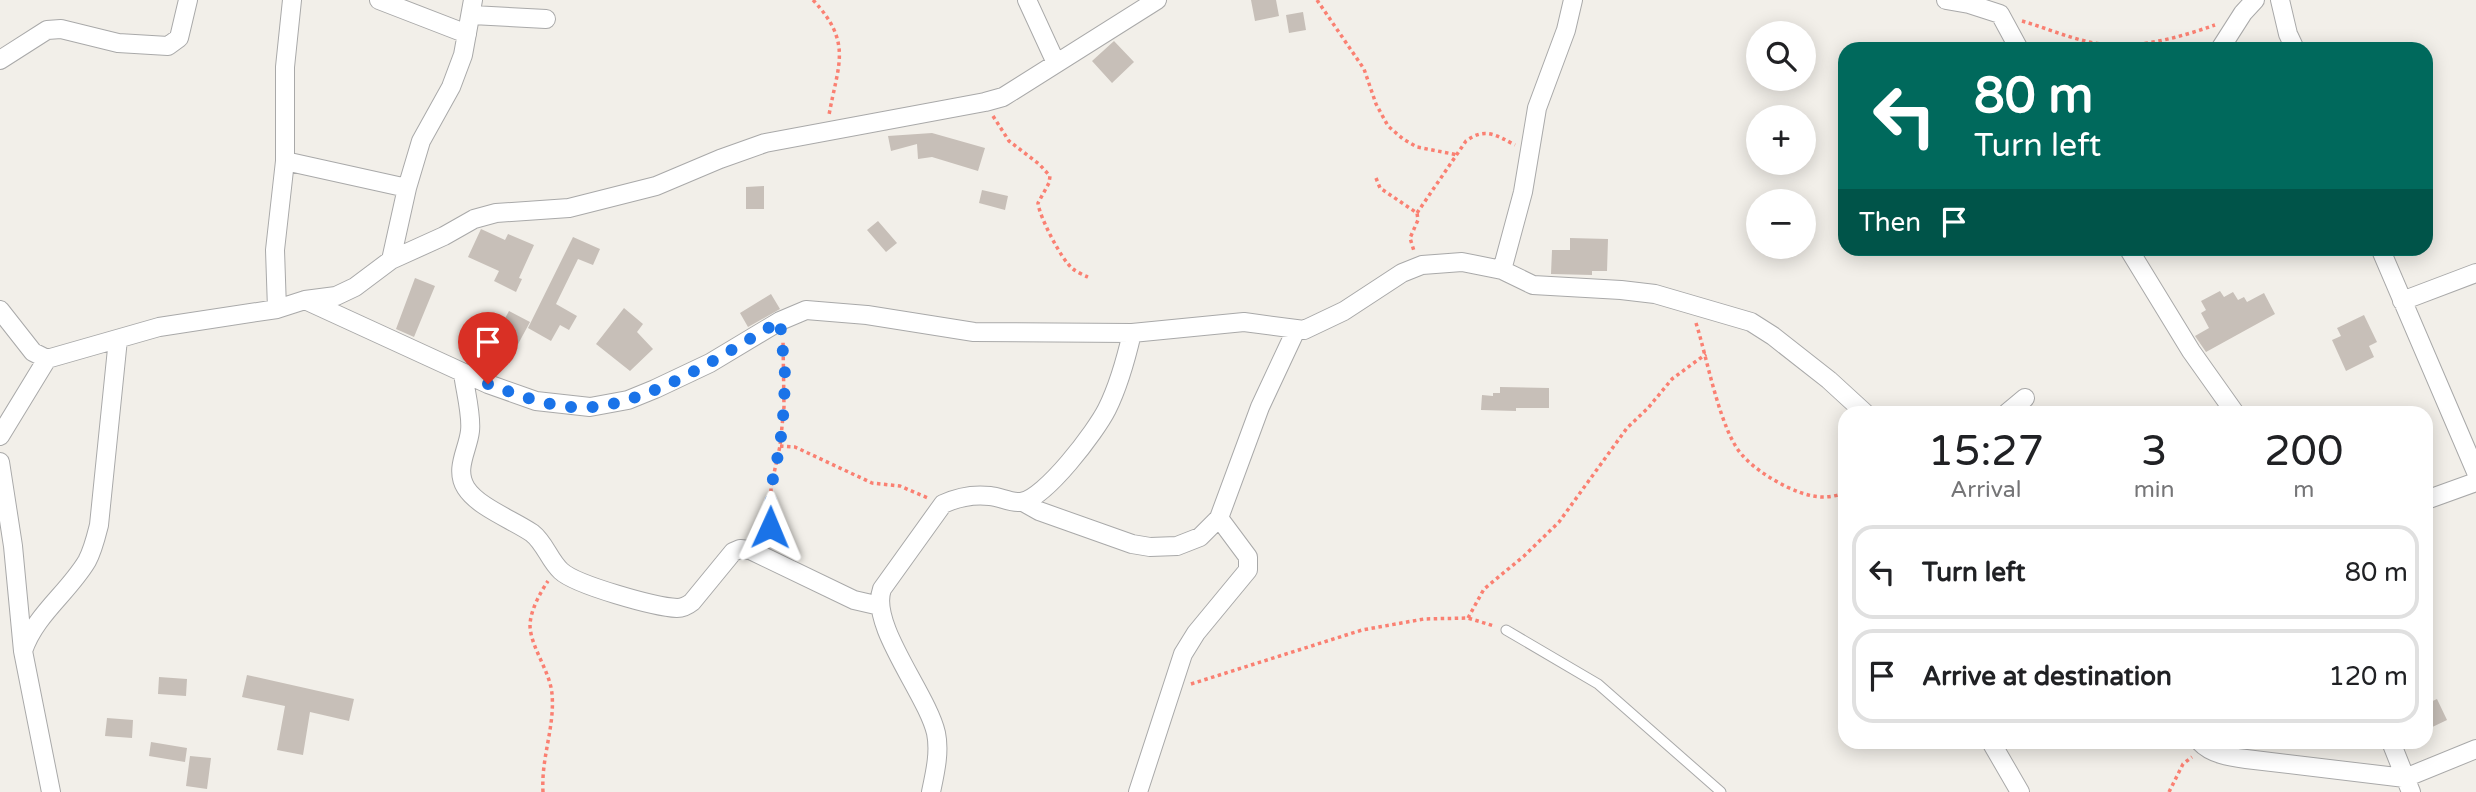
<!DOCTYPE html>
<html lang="en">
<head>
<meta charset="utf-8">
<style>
  :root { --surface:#fff; --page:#f2f2f2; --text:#202124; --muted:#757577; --line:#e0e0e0 }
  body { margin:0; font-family:"Varela Round",sans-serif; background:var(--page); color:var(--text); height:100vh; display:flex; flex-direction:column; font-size:26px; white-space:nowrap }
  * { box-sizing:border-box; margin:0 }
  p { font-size:23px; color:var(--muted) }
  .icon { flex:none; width:38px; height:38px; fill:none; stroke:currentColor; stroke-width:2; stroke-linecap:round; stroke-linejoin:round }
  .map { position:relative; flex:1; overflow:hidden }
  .panel { position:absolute; left:1838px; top:406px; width:595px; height:343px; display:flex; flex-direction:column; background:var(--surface); border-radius:21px; box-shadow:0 4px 18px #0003 }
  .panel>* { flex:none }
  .guide { position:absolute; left:1838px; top:42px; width:595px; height:214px; border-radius:21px; box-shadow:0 4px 18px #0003; background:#00695c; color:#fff; overflow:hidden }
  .controls { position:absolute; left:1746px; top:21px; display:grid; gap:14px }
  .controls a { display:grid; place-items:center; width:70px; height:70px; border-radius:50%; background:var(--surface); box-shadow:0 4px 18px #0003; font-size:35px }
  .pin { position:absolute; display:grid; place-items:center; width:60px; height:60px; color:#fff; margin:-72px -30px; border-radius:50% 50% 50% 0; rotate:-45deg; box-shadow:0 0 7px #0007 }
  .pin .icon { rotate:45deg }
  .me { position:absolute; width:77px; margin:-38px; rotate:1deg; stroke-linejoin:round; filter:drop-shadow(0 0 5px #0008) }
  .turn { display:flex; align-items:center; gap:24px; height:147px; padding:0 21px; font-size:32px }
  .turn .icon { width:91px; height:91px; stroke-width:2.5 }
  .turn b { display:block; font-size:49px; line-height:60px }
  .then { display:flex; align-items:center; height:66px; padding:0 21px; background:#0003; gap:14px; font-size:26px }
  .eta { display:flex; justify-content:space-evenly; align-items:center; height:119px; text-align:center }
  .eta b { font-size:42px; font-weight:600; line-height:49px }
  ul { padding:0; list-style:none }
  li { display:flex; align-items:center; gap:21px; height:94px; margin:0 14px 10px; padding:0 7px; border:4px solid var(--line); border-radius:21px }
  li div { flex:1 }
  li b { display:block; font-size:26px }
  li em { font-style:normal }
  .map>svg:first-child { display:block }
</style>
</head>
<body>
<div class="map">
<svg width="2476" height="792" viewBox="0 0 2476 792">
  <rect width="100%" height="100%" fill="#f2efe9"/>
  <path fill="#c7bfb8" d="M1251,0H1276L1279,16L1255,21Z
    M1303,12L1306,30L1289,33L1286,15Z
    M1114,41L1134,62L1112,83L1092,61Z
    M932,133L985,148L978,171L932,157L918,159L917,144L891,151L888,136Z
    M764,186V209H746V187Z
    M982,190L1008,196L1005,210L979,203Z
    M878,221L897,243L886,252L867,230Z
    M481,229L505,240L508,234L534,245L519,278L522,279L516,292L494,281L499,271L468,257Z
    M573,237L600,249L593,265L578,259L556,304L577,316L569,330L560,325L551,341L528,328Z
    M1570,238L1608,239L1607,271H1592V275L1551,274L1552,250H1570Z
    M415,278L435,286L414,337L396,329Z
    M2220,291L2224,297L2233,292L2238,300L2244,297L2247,302L2264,293L2275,314L2206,352L2195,336L2209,328L2201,313L2206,310L2201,301Z
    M771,294L780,309L748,327L740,313Z
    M624,308L643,324L637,332L653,349L630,371L596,344Z
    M509,311L530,322L517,346L496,335Z
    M2364,315L2377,342L2369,346L2374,357L2346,371L2332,340L2341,336L2337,328Z
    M1500,387L1549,388V408H1516V411L1481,410L1482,395L1493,396V393H1500Z
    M247,675L354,699L349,721L310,712L303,755L277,750L285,706L242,697Z
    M159,677L187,679L186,696L158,694Z
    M2437,699L2447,720L2426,730V704Z
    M107,718L133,720L132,738L105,736Z
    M151,742L187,748L185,762L149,756Z
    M190,756L211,758L207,789L186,786Z"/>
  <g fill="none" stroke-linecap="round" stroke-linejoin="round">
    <g stroke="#a9a9a9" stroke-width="11">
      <path id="service" d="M1506,630L1598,684L1721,792"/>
    </g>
    <g stroke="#a9a9a9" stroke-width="20">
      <path id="minor" d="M379,0L467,34
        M1027,0L1056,63
        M1946,0L1969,4L2000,14L2019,49
        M2280,0L2288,34L2295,49
        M472,15L546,19
        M2220,49L2243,13L2255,0
        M0,60L47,30L61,29L118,43L168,46L179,38L188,0
        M285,161L407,188
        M2128,248L2191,351L2235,413
        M2380,248L2476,472
        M391,260L407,188L421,141L451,87L463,55L473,0
        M1502,270L1523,192L1537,108L1566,30L1573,0
        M305,300L488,384L536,401L590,407L628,400L655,389L710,363L780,321L806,310L867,315L974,332L1132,333L1244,322L1304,330L1344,311L1402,273L1422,265L1462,262L1502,270L1533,285L1621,290L1655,294L1751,322L1773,336L1829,380L1865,413
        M2402,301L2476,273
        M277,309L275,250L285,161V67L292,0
        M0,310L33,352L47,359L159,327L277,309L305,300L336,296L355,287L391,260L444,236L474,219L496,213L569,208L656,186L720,159L765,143L985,102L1003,97L1157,0
        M463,373C465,390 472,415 470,431C468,450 454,469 466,488C478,507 513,520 532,533C545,543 549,560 561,571C576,585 655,607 677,608C683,608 687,606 692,602L733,552L740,549L750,550L854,600L880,606
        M2007,413L2025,398
        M0,436L47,359
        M0,462L13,546L23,651L51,792
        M2426,500L2476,482
        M1023,502L1039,511L1132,544L1150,547L1177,546L1200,537L1219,518L1260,407L1296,330
        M23,651C35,615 68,593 87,561C93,550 96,537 99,525L118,339
        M1991,742L2020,792
        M2200,742C2211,754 2230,757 2246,759L2405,778L2476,749
        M2391,742L2411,792
        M931,792C935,773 940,752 936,733C927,694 869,625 882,589L943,504C958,497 973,494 990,496C1000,497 1011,503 1021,502C1045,499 1096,431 1107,409C1119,385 1126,359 1132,333
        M1138,792L1183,654L1196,633L1248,570V557L1219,518"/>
    </g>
    <path stroke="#fa8072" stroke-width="3.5" stroke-dasharray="3.5 3.5" stroke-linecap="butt" d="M813,0C853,43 838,64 829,115
      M1317,0L1364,69L1376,104L1388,126L1403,139L1417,147L1458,155
      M2022,21C2043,27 2064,36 2085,41C2128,52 2175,39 2215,25
      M993,116L1009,141L1039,164L1050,176L1049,183L1038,203C1039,216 1062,261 1073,269C1077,272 1083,275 1088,277
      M1376,178L1380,188L1417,213L1418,220L1410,238L1414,251
      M1417,213L1466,141C1485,127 1496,135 1515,145
      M1696,323C1707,357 1720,432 1743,456C1755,469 1771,479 1787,487C1807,496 1823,501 1844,493
      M780,446L795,447L872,483L900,486L928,498
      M771,541V487L780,446L784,407L783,340
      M1468,618L1484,589L1524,556L1559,522L1627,428L1648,408L1672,379L1706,354
      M1191,684L1362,630L1424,619L1468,618L1494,626
      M543,792C541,757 555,727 552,694C550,671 531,648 530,626C530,611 540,593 548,581
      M2169,792L2183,764L2192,757"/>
    <use href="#service" stroke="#fff" stroke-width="9"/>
    <use href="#minor" stroke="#fff" stroke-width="18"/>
  </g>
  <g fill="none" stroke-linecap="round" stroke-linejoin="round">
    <path stroke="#1a73e8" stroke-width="12" stroke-dasharray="0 21.6" d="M488,384C521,396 556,410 592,407C656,401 725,353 780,321L785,374L784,407L780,446L771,488L770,527"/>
  </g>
</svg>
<div class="controls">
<a><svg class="icon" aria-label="search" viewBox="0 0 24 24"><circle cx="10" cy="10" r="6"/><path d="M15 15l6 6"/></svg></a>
<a>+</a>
<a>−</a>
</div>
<div class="pin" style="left:488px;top:384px;background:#d93025"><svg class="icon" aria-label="arrive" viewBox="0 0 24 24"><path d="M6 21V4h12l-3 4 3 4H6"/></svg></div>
<svg class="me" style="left:770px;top:527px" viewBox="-20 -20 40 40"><path d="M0-17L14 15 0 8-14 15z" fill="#1a73e8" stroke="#fff" stroke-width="4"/></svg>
<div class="guide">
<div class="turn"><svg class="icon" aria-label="left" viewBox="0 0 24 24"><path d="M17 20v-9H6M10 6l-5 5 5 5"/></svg><div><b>80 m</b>Turn left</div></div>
<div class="then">Then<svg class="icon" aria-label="arrive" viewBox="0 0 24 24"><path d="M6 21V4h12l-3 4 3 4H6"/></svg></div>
</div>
<section class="panel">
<div class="eta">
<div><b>15:27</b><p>Arrival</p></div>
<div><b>3</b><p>min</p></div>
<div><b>200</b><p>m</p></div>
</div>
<ul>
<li><svg class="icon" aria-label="left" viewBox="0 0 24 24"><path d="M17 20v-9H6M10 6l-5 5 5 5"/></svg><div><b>Turn left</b></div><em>80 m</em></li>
<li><svg class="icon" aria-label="arrive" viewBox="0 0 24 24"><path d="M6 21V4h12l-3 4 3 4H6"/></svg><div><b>Arrive at destination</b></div><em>120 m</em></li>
</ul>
</section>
</div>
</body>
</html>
